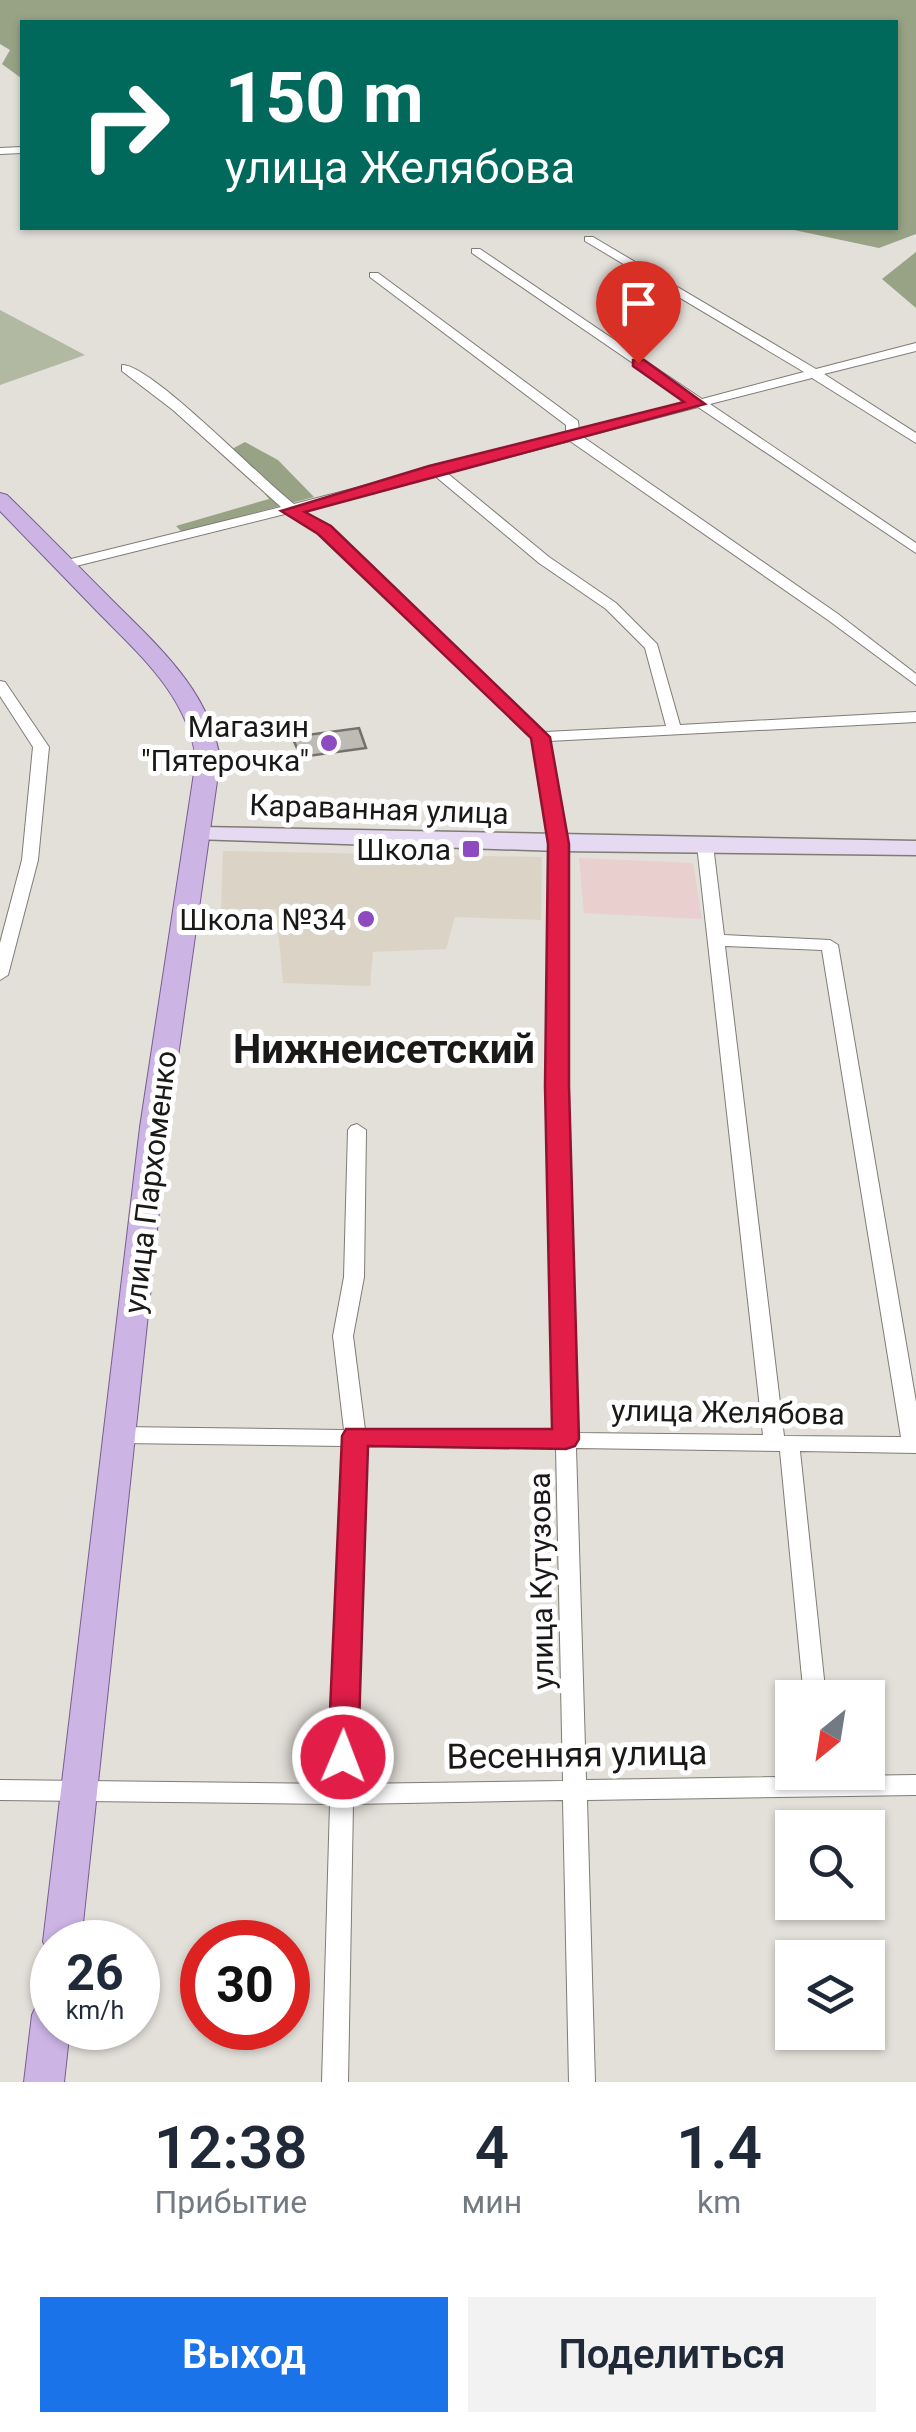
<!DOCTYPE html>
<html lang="ru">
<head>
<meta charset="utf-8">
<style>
  :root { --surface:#fff; --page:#f2f2f3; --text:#1f2937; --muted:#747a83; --accent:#1a73e8 }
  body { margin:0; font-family:Roboto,sans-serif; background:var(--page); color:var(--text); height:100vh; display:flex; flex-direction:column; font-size:38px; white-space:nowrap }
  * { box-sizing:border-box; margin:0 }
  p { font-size:32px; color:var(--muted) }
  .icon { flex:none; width:55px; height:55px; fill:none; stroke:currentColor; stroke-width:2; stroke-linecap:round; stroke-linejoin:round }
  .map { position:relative; height:2082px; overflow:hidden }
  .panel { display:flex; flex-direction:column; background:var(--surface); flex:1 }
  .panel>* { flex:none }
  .guide { position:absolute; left:20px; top:20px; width:878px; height:210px; border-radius:0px; box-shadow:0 2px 8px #0004; background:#00695c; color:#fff; overflow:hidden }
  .needle { width:65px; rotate:210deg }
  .tools { position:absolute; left:775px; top:1680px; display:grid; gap:20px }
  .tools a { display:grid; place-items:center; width:110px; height:110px; border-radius:0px; background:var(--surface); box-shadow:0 2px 8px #0004; font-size:50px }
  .speed { position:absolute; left:30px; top:1920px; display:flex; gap:20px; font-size:50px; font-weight:700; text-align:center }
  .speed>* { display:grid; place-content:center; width:130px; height:130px; border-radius:50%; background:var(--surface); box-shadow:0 2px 8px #0004; line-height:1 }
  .speed small { font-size:25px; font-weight:400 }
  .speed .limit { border:15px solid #d22; background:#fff; color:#111 }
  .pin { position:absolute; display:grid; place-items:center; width:85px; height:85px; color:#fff; margin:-102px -42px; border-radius:50% 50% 50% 0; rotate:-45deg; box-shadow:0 0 10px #0007 }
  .pin .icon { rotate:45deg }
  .me { position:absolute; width:110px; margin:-55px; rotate:1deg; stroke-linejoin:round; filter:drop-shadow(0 0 8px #0008) }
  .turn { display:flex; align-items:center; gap:35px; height:210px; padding:0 40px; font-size:45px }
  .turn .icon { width:130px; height:130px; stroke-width:2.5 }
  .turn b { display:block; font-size:70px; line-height:85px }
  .eta { display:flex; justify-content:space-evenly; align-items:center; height:170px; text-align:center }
  .eta b { font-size:60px; font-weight:600; line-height:70px }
  .cta { display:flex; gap:20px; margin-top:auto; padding:20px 40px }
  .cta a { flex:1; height:115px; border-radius:0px; background:var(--accent); color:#fff; font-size:40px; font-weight:600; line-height:115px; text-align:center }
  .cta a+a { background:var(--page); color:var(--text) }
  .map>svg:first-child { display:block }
</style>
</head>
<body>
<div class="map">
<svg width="916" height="2082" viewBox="0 0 916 2082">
  <rect width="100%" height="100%" fill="#e3dfd9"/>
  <path fill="#dbd4c6" d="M223,851L542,857L541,920L455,917L446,949L373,952L370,986L283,983L276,909H221Z"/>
  <path fill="#eacfcf" d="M579,858L693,863L702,919L584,913Z"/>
  <path fill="#b1b9a2" d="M0,310L85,355L0,385Z"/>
  <path fill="#98a386" d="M0,0H916V234L879,248L794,230L895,228V22H22L21,78L2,64L10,50L0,44Z
    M916,252V308L882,279Z
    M245,442L278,460L314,497L182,532L176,526L269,499L230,450Z"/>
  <path fill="#bebbb4" stroke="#74716b" stroke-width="2.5" d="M359,728L366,748L301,757L292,737Z"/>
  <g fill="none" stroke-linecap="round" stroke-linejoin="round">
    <g stroke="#7f7c76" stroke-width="2">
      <path id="street" d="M22,147V153L0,154V148Z
        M585,237H593L816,369L916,343V351L824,374L916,433V443L812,378L710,404L916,543V553L698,407L583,437L838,614L916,674V685L828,620L570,441L447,473L549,557L616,603L657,644L680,725L916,712V722L549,741L567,844L566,1085L576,1433L763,1435L697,845L705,840L713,845L724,935L830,940L838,945L916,1402V1453L800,1451L826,1698H804L780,1451L576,1448L586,1780L916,1775V1795L587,1800L595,2082H569L563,1800L353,1804L348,2082H322L330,1804L0,1800V1780L330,1784L344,1446L120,1443L113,1440L110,1435L113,1430L120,1427L344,1430L333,1336L344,1277L348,1130L351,1126L357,1124L366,1130L364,1277L353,1336L365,1430L555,1433L548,1085L551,844L534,738L320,533L289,513L64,569L57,565L59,562L281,507L173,410L122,371V365C151,364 262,480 294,504L429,469L430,466L440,467L566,434V425L370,277V273H378L578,421L579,431L690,402L472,253V249H480L702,399L804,372L585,241ZM435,476L539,563L606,609L645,648L666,726L545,732L330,527L302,510ZM725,946L822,950L901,1437L784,1436ZM365,1446L556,1448L563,1781L353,1784Z
        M0,681L5,682L49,747L38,860L8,975L0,980V943L22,860L33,747L0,696Z"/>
    </g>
    <g stroke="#7f7c76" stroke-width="3">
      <path id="secondary" d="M200,827L916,841V855L559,851L192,839L189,834L192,829Z"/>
    </g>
    <g stroke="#785d91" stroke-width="2">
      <path id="primary" d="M0,493L7,495C40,527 72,560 105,593C152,641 211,689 220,760L168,1127L81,1942H52V1956L43,1942L140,1127L196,760C188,693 135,651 91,605C61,574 30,542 0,511Z
        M52,1997V2028H70L64,2082H24L32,2015L38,2002Z"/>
    </g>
    <use href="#street" fill="#fff" fill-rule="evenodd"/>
    <use href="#secondary" fill="#e6daf2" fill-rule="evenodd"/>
    <use href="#primary" fill="#ccb4e5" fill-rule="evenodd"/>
  </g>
  <path fill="#e11d48" stroke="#92132f" stroke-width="2.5" d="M633,360H644L705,404L305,512L331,526L550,737L569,844V1086L579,1439L575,1446L566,1449L368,1446L358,1757L353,1766L343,1769L332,1766L328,1757L342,1436L346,1429H552L545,1086L548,844L531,738L318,534L281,511L429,466L684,402L633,366Z"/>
  <g fill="#8e4bc0" stroke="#fff" stroke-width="4">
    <circle cx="329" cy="743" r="10"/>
    <rect x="461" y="839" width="20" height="20" rx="5"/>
    <circle cx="366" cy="919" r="10"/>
  </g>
  <g text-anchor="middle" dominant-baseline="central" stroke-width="10" stroke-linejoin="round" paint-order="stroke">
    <g font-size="30" fill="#1a1917" stroke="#fff" text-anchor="end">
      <text x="309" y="726">Магазин<tspan x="309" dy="34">"Пятерочка"</tspan></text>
      <text x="451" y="849">Школа</text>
      <text x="346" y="919">Школа №34</text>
    </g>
    <g font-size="30" fill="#1a1917" stroke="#fff">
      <text transform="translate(379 809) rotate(2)">Караванная улица</text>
      <text transform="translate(150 1182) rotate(-83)">улица Пархоменко</text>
      <text transform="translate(728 1412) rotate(1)">улица Желябова</text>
      <text transform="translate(541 1581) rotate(-91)">улица Кутузова</text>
    </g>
    <g font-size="35" fill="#1a1917" stroke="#fff">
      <text transform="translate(577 1755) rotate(-1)">Весенняя улица</text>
    </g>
    <g font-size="40" font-weight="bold" fill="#1a1917" stroke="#fff">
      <text x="384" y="1049">Нижнеисетский</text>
    </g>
  </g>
</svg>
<div class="tools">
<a><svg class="needle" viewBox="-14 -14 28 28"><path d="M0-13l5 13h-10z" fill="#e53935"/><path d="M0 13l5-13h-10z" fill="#747a83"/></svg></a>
<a><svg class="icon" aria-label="search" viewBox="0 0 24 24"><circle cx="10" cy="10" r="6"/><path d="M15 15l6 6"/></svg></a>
<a><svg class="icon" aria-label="layers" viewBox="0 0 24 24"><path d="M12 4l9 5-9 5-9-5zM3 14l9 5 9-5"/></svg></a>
</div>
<div class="speed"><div>26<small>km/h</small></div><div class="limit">30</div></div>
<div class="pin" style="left:638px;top:363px;background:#d93025"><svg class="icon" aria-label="arrive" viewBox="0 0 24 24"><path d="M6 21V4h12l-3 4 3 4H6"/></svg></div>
<svg class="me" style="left:343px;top:1757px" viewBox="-20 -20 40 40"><circle r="17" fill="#e11d48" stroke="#fff" stroke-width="3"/><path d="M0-11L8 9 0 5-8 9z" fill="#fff"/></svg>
<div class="guide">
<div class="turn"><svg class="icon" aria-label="right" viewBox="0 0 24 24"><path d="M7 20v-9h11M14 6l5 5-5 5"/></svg><div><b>150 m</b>улица Желябова</div></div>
</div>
</div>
<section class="panel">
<div class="eta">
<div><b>12:38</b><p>Прибытие</p></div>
<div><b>4</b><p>мин</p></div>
<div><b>1.4</b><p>km</p></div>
</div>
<div class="cta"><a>Выход</a><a>Поделиться</a></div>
</section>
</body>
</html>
